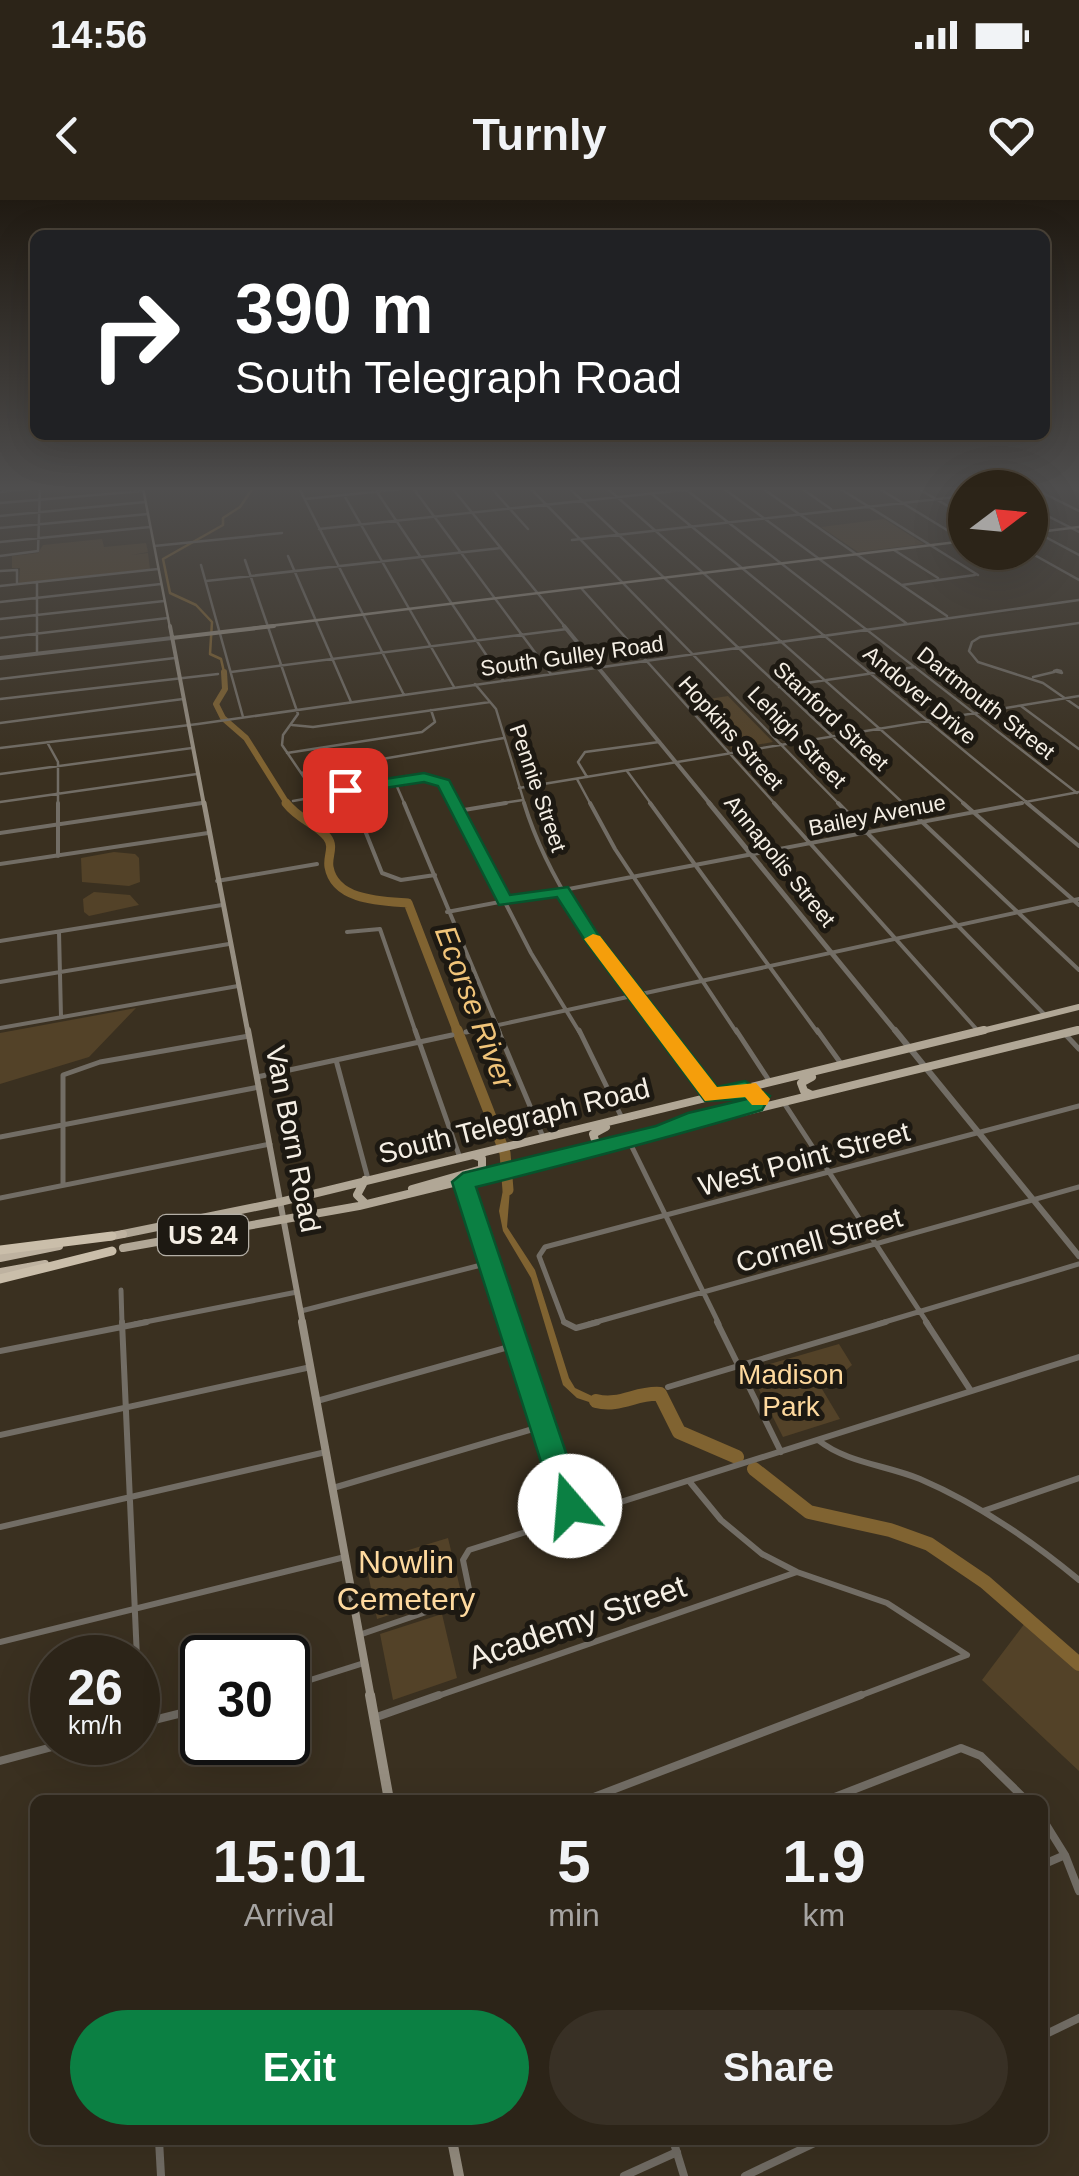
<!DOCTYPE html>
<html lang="en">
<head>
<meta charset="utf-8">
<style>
  :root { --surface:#2c2418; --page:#383025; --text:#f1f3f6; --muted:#a6a4a2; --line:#484137; --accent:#0b8043 }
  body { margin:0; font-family:Helvetica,sans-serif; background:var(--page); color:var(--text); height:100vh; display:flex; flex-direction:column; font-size:38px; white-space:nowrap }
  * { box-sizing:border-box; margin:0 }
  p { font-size:32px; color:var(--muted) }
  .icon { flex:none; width:55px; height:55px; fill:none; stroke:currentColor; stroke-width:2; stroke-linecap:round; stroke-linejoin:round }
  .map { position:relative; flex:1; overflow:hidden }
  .sheet { position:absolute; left:30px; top:1595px; width:1018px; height:350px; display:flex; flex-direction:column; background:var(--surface); border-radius:15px; box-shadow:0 10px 40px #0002,0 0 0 2px var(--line) }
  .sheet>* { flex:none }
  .banner { position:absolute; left:30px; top:30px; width:1020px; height:210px; border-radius:15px; box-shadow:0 10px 40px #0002,0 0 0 2px var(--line); background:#202124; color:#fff; overflow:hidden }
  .needle { width:65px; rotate:74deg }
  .controls { position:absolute; left:948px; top:270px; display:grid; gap:20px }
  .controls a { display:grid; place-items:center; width:100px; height:100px; border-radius:50%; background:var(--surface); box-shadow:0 10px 40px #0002,0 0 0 2px var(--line); font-size:50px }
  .speed { position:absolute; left:30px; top:1435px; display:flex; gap:20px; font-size:50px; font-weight:700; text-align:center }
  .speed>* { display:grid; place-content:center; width:130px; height:130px; border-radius:50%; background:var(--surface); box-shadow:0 10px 40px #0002,0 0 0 2px var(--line); line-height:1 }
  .speed small { font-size:25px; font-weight:400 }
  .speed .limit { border:5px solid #111; border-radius:15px; background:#fff; color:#111 }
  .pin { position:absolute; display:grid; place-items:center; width:85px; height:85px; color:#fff; margin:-42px; border-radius:20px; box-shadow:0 5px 15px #0006 }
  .me { position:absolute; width:110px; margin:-55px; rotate:342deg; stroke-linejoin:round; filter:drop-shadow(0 0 8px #0008) }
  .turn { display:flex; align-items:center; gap:35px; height:210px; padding:0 40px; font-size:45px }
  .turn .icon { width:130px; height:130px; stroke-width:2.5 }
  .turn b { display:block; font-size:70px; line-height:85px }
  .eta { display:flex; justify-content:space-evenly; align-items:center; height:170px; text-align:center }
  .eta b { font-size:60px; font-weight:700; line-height:70px }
  .primary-button { display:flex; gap:20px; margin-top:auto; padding:20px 40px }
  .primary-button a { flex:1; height:115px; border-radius:60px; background:var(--accent); color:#fff; font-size:40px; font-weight:700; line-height:115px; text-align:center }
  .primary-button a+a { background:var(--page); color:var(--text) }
  .status { display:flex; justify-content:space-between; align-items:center; height:70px; padding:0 50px; background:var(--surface); direction:ltr }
  .status svg { height:28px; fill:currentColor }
  header { display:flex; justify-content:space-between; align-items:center; height:130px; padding:0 40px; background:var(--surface); font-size:45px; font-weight:700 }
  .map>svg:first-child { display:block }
</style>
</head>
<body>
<div class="status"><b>14:56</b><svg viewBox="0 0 49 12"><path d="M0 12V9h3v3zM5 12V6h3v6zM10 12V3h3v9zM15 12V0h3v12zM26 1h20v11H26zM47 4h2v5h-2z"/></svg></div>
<header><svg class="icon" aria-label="back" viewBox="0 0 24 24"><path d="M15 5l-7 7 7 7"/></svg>Turnly<svg class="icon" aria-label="heart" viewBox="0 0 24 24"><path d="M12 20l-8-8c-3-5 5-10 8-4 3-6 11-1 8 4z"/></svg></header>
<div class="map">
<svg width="1079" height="1976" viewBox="0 0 1079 1976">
  <rect width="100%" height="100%" fill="#3a3020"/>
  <path fill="#534228" d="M884,319L924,344L858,352L821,327Z
    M102,339L104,347L146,343L148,352L131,355L148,353L150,369L19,383L20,368H12V356L38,353L43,345Z
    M728,496L773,542L732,549L689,502Z
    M114,652L135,654L139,658L140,682L129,686L82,682L81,658Z
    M94,692L130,695L139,705L89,716L84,712L83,699Z
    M136,808L89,857L0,884V833Z
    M839,1144L852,1165L845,1171L846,1175L819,1184L840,1219L783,1237L749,1170Z
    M448,1338L461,1392L377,1419L366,1363Z
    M442,1414L457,1478L393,1500L380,1434Z
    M1028,1419L1079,1464V1571L982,1480Z"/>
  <path fill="#806331" d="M511,977L507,1027L535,1070L569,1178L575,1188L607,1203V1208L577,1198L563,1185L531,1078L503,1031L499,1011L505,979Z"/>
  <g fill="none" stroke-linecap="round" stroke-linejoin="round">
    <path stroke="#806331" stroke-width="2.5" d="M224,472L221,459L210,454L212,422L196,405L170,393L163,359L223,325V318L240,307L253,288"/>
    <path stroke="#806331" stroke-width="6" d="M224,472L225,489L216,504L223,518L246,538L288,605"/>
    <path stroke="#806331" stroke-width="9" d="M286,603C299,620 316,623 327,637C335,647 327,656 329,667C335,701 382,701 408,703L458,833"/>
    <path stroke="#806331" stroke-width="11" d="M457,830L505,953L508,990"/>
    <path stroke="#806331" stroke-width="14" d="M596,1201C620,1207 637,1192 660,1194L679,1232L737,1257
      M754,1269L809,1312L890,1330L929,1344L985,1382L1079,1464"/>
    <path stroke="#726d65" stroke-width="2.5" d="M299,288L404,495
      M413,288L551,474
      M491,288L528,329
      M530,288L840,605
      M569,288L905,605
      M607,288L966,605
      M684,288L1077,593
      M723,288L906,423
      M801,288L831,309
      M839,288L978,375
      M878,288L965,341
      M917,288L965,316
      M1033,288L1079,311
      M1071,288L1079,292
      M0,292L39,288
      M377,292L503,480
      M652,294L1030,605
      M344,295L454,487
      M305,299L412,288
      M0,303L143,291
      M1030,307L1079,332
      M0,316L145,302
      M0,328L148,314
      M319,329L703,288
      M1036,332L1079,355
      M572,340L965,296
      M0,342L150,327
      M154,346L282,333
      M894,350L938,378
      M1029,352L1079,380
      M856,354L947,416
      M0,356L38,351L40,288
      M288,356L351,502
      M245,360L298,514L283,535L282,545L316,595
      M201,365L243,517
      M0,371L17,370V384
      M206,381L501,348
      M37,382V454
      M902,385L975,375
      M0,386L158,369
      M581,388L776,605
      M0,402L161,384
      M0,419L164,401
      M1079,423L980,437L972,442L969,451L978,462L1043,483L1079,508
      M0,438L168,418
      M1057,470L1061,471L1062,473L1054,471Z
      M231,472L567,429
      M1033,477L1054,472
      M0,479L175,458
      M475,484L496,509L525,605
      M779,487L915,467
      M0,499L218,474
      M1021,506L1079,549
      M0,523L183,499
      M292,525L313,527L490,502
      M47,542L58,562V605
      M0,548L198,524L1079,400
      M287,553L422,532L435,522L431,510
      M627,571L652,605
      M301,573L504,538
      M0,574L192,548
      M587,577L578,562L585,552L659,542
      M577,579L591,605
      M395,582L405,605
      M519,588L1079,496
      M349,589L355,605
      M293,601L421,578L444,583L455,605
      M0,602L197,574
      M186,605L202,603
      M491,605L523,600
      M1009,605L1079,592"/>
    <path stroke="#726d65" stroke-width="4" d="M58,603V656
      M354,603L382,673L401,680L435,675
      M404,603L500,833
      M454,603L531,753L580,833
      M524,603C551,691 609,761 664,833
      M590,603L615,649L737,833
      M650,603L818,833
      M774,603L979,832
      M838,603L1045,815
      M902,603L1079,770
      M963,603L1079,705
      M1027,603L1079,646
      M458,611L506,603
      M0,633L202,603
      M0,664L208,633
      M217,681L317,664
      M447,712L1022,603
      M59,732L61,817
      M347,732L380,729L416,833
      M0,741L222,705
      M0,782L229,744
      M0,828L238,786
      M466,832L1079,699"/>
    <path stroke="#726d65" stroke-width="5" d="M415,830L460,958
      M498,830L543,937
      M579,830L622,918
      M662,830L713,896
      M736,830L770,882
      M817,830L842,865
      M466,832L474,830
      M1065,834L1079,849
      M336,860L368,979
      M257,877L452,835
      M784,903L928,1124
      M0,937L259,887
      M629,941L719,1124
      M463,982L510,1124
      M63,985V875L100,862L249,836
      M0,998L270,944
      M121,1090L122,1124
      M301,1111L489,1063
      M135,1124L297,1092
      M568,1124L564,1122L539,1056L545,1047L1079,906
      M589,1124L1079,987
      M878,1124L1079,1064"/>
    <path stroke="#726d65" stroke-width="6" d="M122,1122L137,1458
      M509,1122L573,1318
      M564,1122L576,1128L598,1122
      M717,1122L781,1252
      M926,1122L971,1191
      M0,1151L147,1122
      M668,1187L886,1122
      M317,1201L516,1145
      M0,1235L311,1167
      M818,1240C847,1263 886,1265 920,1279C978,1304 1031,1340 1079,1380
      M689,1281L721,1320L762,1354L797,1372L887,1403L967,1455L854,1498
      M333,1288L543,1226
      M983,1311L1079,1278
      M0,1327L326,1252
      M359,1435L464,1399L469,1389L463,1360L469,1350L1079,1157
      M0,1442L345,1357
      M138,1475L139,1498
      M288,1487L364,1463
      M432,1498L797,1372"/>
    <path stroke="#726d65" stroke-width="8" d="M139,1495L140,1524
      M374,1518L439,1495
      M138,1524L202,1508
      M0,1561L71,1542
      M586,1600L861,1495
      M827,1600L961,1548L981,1556L1026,1600
      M1042,1618L1065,1655L1079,1691
      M1042,1665L1065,1655
      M1042,1836L1079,1818
      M159,1940L161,1976
      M673,1940L684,1976
      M624,1976L677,1952
      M745,1976L821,1940"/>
    <path stroke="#726d65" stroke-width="2.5" d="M452,288L566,428
      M762,288L856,354"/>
    <path stroke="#726d65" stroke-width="4" d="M564,426L711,605
      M0,458L172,438"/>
    <path stroke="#726d65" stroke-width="5" d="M709,603L897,833"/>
    <path stroke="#726d65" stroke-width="6" d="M895,830L1079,1056"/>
    <path stroke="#968e81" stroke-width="2.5" d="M143,288L170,428
      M1030,333L1079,327
      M253,428L965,341"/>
    <path stroke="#968e81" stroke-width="4" d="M170,426L204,605
      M172,438L274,426"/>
    <path stroke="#968e81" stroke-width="5" d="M204,603L248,833"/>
    <path stroke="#968e81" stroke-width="6" d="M248,830L303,1124"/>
    <path stroke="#968e81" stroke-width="8" d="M302,1122L371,1498"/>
    <path stroke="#968e81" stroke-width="10" d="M370,1495L389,1600
      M452,1940L459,1976"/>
    <path stroke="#b1a796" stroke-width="6" d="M974,833L1079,807
      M1068,833L1079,830"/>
    <path stroke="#b1a796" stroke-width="8" d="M812,877L801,883L804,891L812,895
      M708,916L758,903L759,897L750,889
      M606,927L593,934L596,943L606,946
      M365,980L357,995L366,1004
      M412,989L482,969V958L473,955
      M123,1034L280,1002L984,830
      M123,1048L359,1006L1078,830"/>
    <path stroke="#beb2a0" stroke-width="8" d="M107,1037L123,1034
      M0,1058L59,1046
      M0,1072L45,1064"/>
    <path stroke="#cabeaa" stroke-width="9" d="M0,1050L112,1036
      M0,1079L112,1051"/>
  </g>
  <linearGradient id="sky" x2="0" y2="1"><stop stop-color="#201a12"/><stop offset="0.51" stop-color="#4f4e4e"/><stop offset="1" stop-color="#4f4e4e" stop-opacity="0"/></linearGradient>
  <rect width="1079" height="565" fill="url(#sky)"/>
  <path fill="#0b8043" stroke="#07532c" stroke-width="2.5" d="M424,573L449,580L510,695L568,687L597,733L717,887L745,881L770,896L762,910C667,938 572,963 476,987L584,1306L580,1316L570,1320L559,1316L555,1306L452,982L463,973L656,926L688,913L747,899L705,901L584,739L557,697L499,705L438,586L424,582L345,594L337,590L345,585Z"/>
  <path fill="#f59e0b" d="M593,734L600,736L717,887L756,883L770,899L767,905H752L745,897L705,901L584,739Z"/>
  <g text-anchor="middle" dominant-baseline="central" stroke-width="10" stroke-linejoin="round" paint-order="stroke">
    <g font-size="22" fill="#f5efe5" stroke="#1d1912">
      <text transform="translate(572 456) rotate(-8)">South Gulley Road</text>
      <text transform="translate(920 495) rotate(40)">Andover Drive</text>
      <text transform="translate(986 503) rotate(38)">Dartmouth Street</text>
      <text transform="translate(831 516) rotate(43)">Stanford Street</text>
      <text transform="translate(731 533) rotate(48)">Hopkins Street</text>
      <text transform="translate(797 537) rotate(46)">Lehigh Street</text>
      <text transform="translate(538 588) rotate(71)">Pennie Street</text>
      <text transform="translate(877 615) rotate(-11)">Bailey Avenue</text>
      <text transform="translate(780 661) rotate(51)">Annapolis Street</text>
    </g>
    <rect fill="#1d1912" stroke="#b4afa6" stroke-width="2.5" x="158" y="1015" width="90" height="40" rx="8"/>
    <g font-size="25" font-weight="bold" fill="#f5efe5">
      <text x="203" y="1035">US 24</text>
    </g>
    <g font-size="28" fill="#f5efe5" stroke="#1d1912">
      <text transform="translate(514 921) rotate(-14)">South Telegraph Road</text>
      <text transform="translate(293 939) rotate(79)">Van Born Road</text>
      <text transform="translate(804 959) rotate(-15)">West Point Street</text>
      <text transform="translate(819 1040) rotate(-16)">Cornell Street</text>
    </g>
    <g font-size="28" fill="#fed99e" stroke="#1d1912">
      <text x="791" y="1174">Madison<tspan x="791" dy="32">Park</tspan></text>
    </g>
    <g font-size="30" font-style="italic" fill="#f1c479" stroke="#1d1912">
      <text transform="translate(475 807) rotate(69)">Ecorse River</text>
    </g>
    <g font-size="32" fill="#fed99e" stroke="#1d1912">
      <text x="406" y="1362">Nowlin<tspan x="406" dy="37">Cemetery</tspan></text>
    </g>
    <g font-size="32" fill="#f5efe5" stroke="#1d1912">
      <text transform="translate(577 1422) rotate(-19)">Academy Street</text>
    </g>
  </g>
</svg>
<div class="controls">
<a><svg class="needle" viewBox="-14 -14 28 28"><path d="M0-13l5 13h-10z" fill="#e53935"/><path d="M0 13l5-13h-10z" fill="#a6a4a2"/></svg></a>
</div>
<div class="speed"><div>26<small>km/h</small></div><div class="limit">30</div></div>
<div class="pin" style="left:345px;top:590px;background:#d93025"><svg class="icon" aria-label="arrive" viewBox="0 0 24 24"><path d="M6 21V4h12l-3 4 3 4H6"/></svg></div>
<svg class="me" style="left:570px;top:1306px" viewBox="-20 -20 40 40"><circle r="19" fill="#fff"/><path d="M0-13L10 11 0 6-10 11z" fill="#0b8043"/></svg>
<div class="banner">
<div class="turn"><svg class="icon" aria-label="right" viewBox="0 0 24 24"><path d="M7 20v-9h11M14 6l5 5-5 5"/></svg><div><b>390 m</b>South Telegraph Road</div></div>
</div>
<section class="sheet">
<div class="eta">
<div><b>15:01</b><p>Arrival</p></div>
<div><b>5</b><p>min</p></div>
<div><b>1.9</b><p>km</p></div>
</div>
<div class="primary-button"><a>Exit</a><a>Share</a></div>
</section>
</div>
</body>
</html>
